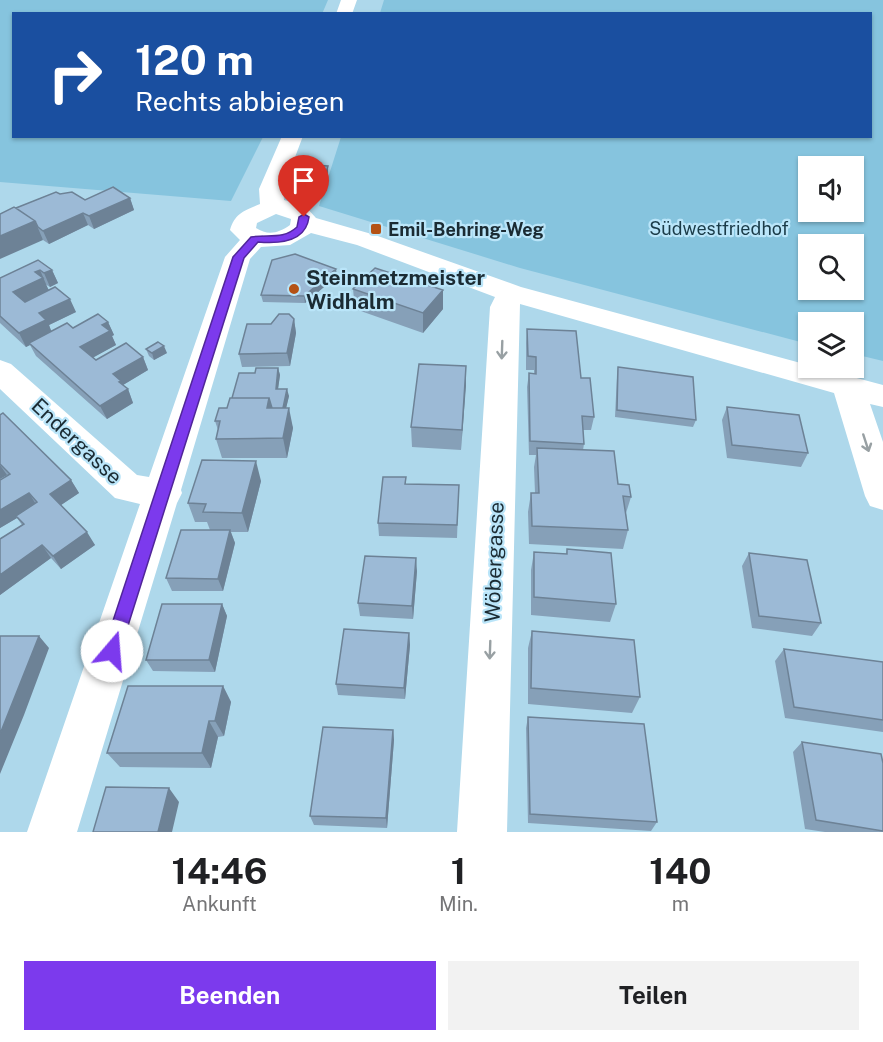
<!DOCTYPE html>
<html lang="de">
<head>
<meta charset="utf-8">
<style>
  :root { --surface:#fff; --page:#f2f2f2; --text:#202124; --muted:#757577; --accent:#7c3aed }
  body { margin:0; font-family:"Public Sans",sans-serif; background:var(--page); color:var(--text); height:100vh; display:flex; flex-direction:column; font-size:22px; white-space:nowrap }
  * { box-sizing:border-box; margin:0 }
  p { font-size:20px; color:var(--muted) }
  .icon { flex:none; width:33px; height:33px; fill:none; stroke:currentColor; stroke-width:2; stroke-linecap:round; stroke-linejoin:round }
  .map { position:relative; height:832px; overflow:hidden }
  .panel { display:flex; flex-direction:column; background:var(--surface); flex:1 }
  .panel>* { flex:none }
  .guide { position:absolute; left:12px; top:12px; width:860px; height:126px; border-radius:0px; box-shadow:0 2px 4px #0004; background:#1a4fa0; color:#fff; overflow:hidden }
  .tools { position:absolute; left:798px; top:156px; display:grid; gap:12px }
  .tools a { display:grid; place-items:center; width:66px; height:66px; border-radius:0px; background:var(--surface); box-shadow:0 2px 4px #0004; font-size:30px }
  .pin { position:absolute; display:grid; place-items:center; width:51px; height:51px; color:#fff; margin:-62px -26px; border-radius:50% 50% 50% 0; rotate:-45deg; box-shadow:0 0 6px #0007 }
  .pin .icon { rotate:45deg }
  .me { position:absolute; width:66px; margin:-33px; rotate:18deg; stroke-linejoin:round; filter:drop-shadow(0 0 4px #0008) }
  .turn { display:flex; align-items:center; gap:21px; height:126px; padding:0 24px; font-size:27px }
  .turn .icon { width:78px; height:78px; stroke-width:2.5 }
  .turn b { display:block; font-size:42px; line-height:51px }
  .eta { display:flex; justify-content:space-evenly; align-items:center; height:102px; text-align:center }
  .eta b { font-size:36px; font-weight:700; line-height:42px }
  .action { display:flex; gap:12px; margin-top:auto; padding:12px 24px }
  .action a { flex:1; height:69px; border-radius:0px; background:var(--accent); color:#fff; font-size:24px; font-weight:700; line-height:69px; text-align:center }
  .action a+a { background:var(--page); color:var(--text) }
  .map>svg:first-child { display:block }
</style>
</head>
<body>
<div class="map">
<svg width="883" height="832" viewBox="0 0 883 832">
  <rect width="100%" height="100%" fill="#aed8eb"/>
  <path fill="#86c4de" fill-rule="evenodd" d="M0,0H328L322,14H14V136L263,137L231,201L0,182Z
    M384,0H883V361L854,354V322H808V344L520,268L319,206L341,137L870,136V14L380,13ZM808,166H854V212H808ZM808,244H854V290H808Z"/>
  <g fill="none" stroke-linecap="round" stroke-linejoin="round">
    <path fill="#fff" fill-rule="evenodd" d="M341,0H357L352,14H336Z
      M282,136H303L283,189L284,200L305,206L316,218L375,235L521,287L808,365V368H819L883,385V407L870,404L883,442V510L870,506L865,496L834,393L520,304L507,832H457L490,307L495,297L357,245L311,233L290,245L261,247L250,259L181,490L182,493L177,503L77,832H27L140,504L115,498L0,389V360L11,364L137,475L149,477L225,257L240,240L230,230C235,213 244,211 260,204L259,189ZM276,214L291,219L290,225C279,233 268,236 256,228L257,223Z"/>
  </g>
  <path fill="#86a0b8" d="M328,166V172L326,179H324L325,183L322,193H305L304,187L310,177L309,172Z
    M60,194L85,200L130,198L134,210L94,229L88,225L49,244L43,240L16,208Z
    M38,260L52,270L58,283L50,287L45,284L49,290L76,312L49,325L51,331L73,328L108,322L114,335L112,336L116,345L93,357L96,360L143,357L148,370L123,385L128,389L133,403L107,419L36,356L30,345L26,347L0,323V278Z
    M337,276L305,303L263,302L261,295Z
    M353,289L443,309L423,333L355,309Z
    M294,319L296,333L290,366L242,367L239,354L271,324Z
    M527,329L581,378L594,417L591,430H583L584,444L583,450L631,497L626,513L628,530L623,549L529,544L528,512L531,493H535L534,467L536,455H529L527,387L529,373L534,374V370H526V343Z
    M146,349L167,353L154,360L149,356Z
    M466,366L461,450L412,447L411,427Z
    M618,367L696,420L693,427L615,417L617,374Z
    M278,368L280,375L278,389L289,396L286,408L293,428L287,458H222L216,439L218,430L215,421L227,408L255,373Z
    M727,407L808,453L801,467L727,458L722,420Z
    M0,415L71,480L79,493L61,505L95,545L61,569L51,558L0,595V539L22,525L17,518L0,528V480L8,476L7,475L0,479Z
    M406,477V484L459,485L457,538L379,536L378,523Z
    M261,481L248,532H231L235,543L223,591H172L166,578L210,530L207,522H195L188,503Z
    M567,549L616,604L610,622L531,615V570L534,552L566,554Z
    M749,553L821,623L812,636L752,628L742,566Z
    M417,571L413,619L360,616L358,603Z
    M222,604L227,616L215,672L153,671L146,660Z
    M532,631L640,697L632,713L528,704V648Z
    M409,633L410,645L405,699L338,695L336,684Z
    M784,649L883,662V732L785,718L775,661Z
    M223,686L231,702L224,736L218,737L211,768L120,767L107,753Z
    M528,717L657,822L651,831L528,823L526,728Z
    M393,730L394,740L387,828L314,825L310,816Z
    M802,742L883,763V832H825L805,829L793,752Z"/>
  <path fill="#6d8296" d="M328,166V172L326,179V173Z
    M324,177L325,183L322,193V187Z
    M130,198L134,210L94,229L89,216Z
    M83,213L88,225L49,244L43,231Z
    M35,221L43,240L0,259V236Z
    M336,269L337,276L305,303L304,296Z
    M40,270L49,291L20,305L13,292L35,272Z
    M52,270L58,283L50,287L44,273Z
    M443,290V309L423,333V313Z
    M70,299L76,312L49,325L52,333L29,343L30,345L26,347L19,333L39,313Z
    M294,319L296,333L290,366L287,353Z
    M108,322L114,335L112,336L116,345L87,361L80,347L102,325Z
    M164,346L167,353L154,360L152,353Z
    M143,357L148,370L123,385L128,389L133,403L107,419L100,406L113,374Z
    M466,366V386L461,450L462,430Z
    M278,368L280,375L277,396L276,389Z
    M287,389L289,396L284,417L283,410Z
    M269,398L274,417L267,408Z
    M289,408L293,428L287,458L283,438Z
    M256,461L261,481L248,532L242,513Z
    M0,465L7,475L0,479Z
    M71,480L79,493L58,507L50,494Z
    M29,493L37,506L16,516L17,518L0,528V510Z
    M230,530L235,543L223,591L218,579Z
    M87,532L95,545L61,569L53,556Z
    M42,545L51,558L0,595V575Z
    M416,558L417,571L413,619L412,606Z
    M222,604L227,616L215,672L209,660Z
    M409,633L410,645L405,699L404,688Z
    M39,636L49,648L24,715L0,774V734Z
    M223,686L231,702L224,736L215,721Z
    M209,721L218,737L211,768L202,753Z
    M393,730L394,740L387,828L386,818Z
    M169,788L179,802L172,832H158Z"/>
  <path fill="#9cbad6" stroke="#6d8296" stroke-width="1.5" d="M312,165L328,166L326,173L309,172Z
    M307,177H324L322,187H304Z
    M113,187L130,198L89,216L83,213L43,231L38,227L35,221L16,208L56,192L60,194L72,192L85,200Z
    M14,207L35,221L0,236V214Z
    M295,254L336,269L304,296L261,295L272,260Z
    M38,260L52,270L44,273L40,270L35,272L43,278L13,292L25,302L55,287L70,299L39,313L46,320L19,333L0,316V278Z
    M375,268L443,290L423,313L353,289Z
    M98,314L108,322L102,325L110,331L80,347L96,360L126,343L143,357L113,374L121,381L119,382L128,389L100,406L29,343L67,323L73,328Z
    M279,314H289L294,319L287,353L239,354L247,324H271Z
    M527,329L576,331L581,378H590L594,417L582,416L584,444L530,441L529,373L536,374V357L528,356Z
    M158,342L164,346L152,353L146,349Z
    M419,364L466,366L462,430L411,427Z
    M618,367L693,377L696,420L617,410Z
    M256,368H278L276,389H287L283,408H272L269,398H232L239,373H255Z
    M230,398H269L267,408H289L283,438L216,439L220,421H215L219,408H227Z
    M727,407L799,415L808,453L732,445Z
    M3,413L71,480L50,494L87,532L53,556L42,545L0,575V539L24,524L16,516L37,502L29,493L0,510V480L10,474L0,464V415Z
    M537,448L614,451L618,484L629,485L631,497L623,496L628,530L532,526L531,493H539Z
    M202,460L256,461L242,513L203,512L206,504L188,503Z
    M383,477H406L405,484L459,485L457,525L378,523Z
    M181,530H230L218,579L166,578Z
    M567,549L611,553L616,604L534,597V552L567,554Z
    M749,553L807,560L821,623L759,616Z
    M365,556L416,558L412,606L358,603Z
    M162,604H222L209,660H146Z
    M344,629L409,633L404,688L336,684Z
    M532,631L634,640L640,697L531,688Z
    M0,636H39L0,734Z
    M784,649L883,662V720L794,707Z
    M128,686H223L215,721H209L202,753H107Z
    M528,717L644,724L657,822L530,814Z
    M323,727L393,730L386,818L310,816Z
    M802,742L881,754L883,763V831L816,820Z
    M106,787L169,788L158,832H93Z"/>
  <defs><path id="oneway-shaft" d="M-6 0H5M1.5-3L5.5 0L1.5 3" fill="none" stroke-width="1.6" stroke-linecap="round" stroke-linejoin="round" transform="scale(1.5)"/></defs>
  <g stroke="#98a0a3">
    <use href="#oneway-shaft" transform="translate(502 350) rotate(92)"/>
    <use href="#oneway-shaft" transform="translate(866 443) rotate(72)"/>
    <use href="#oneway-shaft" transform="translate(490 650) rotate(92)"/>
  </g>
  <path fill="#7c3aed" stroke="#51269a" stroke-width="1.5" d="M304,214L309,217C306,242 280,244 258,242L244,258L120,651L118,657L112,660L105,657L103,651L233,257L251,237C268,234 283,240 297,227L299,217Z"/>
  <g fill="#b45215" stroke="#bae5f9" stroke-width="2">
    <rect x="370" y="223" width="12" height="12" rx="3"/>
    <circle cx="294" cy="289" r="6"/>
  </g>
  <g text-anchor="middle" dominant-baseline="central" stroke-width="4.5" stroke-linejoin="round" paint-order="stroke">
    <g font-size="18" fill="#1a3b48" stroke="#bae5f9">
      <text x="719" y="228">Südwestfriedhof</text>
    </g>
    <g font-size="18" font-weight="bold" fill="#1b2b33" stroke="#bae5f9" text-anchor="start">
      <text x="388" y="229">Emil-Behring-Weg</text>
    </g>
    <g font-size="21" font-weight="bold" fill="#1b2b33" stroke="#bae5f9" text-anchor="start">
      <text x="306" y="277">Steinmetzmeister<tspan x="306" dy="24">Widhalm</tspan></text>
    </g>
    <g font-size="21" fill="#1b2b33" stroke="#bae5f9">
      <text transform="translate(77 441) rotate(43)">Endergasse</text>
      <text transform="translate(494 562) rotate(-88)">Wöbergasse</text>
    </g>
  </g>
</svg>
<div class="tools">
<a><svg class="icon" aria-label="sound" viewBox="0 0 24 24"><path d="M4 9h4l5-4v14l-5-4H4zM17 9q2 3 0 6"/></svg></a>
<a><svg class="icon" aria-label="search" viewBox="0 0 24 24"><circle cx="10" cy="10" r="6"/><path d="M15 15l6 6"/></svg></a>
<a><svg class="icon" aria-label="layers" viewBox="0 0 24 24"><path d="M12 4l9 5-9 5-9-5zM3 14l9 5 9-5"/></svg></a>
</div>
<div class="pin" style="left:304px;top:217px;background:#d93025"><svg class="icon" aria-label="arrive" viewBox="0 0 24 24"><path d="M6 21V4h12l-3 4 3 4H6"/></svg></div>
<svg class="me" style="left:112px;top:651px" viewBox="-20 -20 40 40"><circle r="19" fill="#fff"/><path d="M0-13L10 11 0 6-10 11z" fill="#7c3aed"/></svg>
<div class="guide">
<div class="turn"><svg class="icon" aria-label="right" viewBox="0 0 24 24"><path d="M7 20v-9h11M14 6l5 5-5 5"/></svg><div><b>120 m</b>Rechts abbiegen</div></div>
</div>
</div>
<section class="panel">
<div class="eta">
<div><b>14:46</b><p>Ankunft</p></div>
<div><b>1</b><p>Min.</p></div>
<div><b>140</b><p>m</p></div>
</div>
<div class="action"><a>Beenden</a><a>Teilen</a></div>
</section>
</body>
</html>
